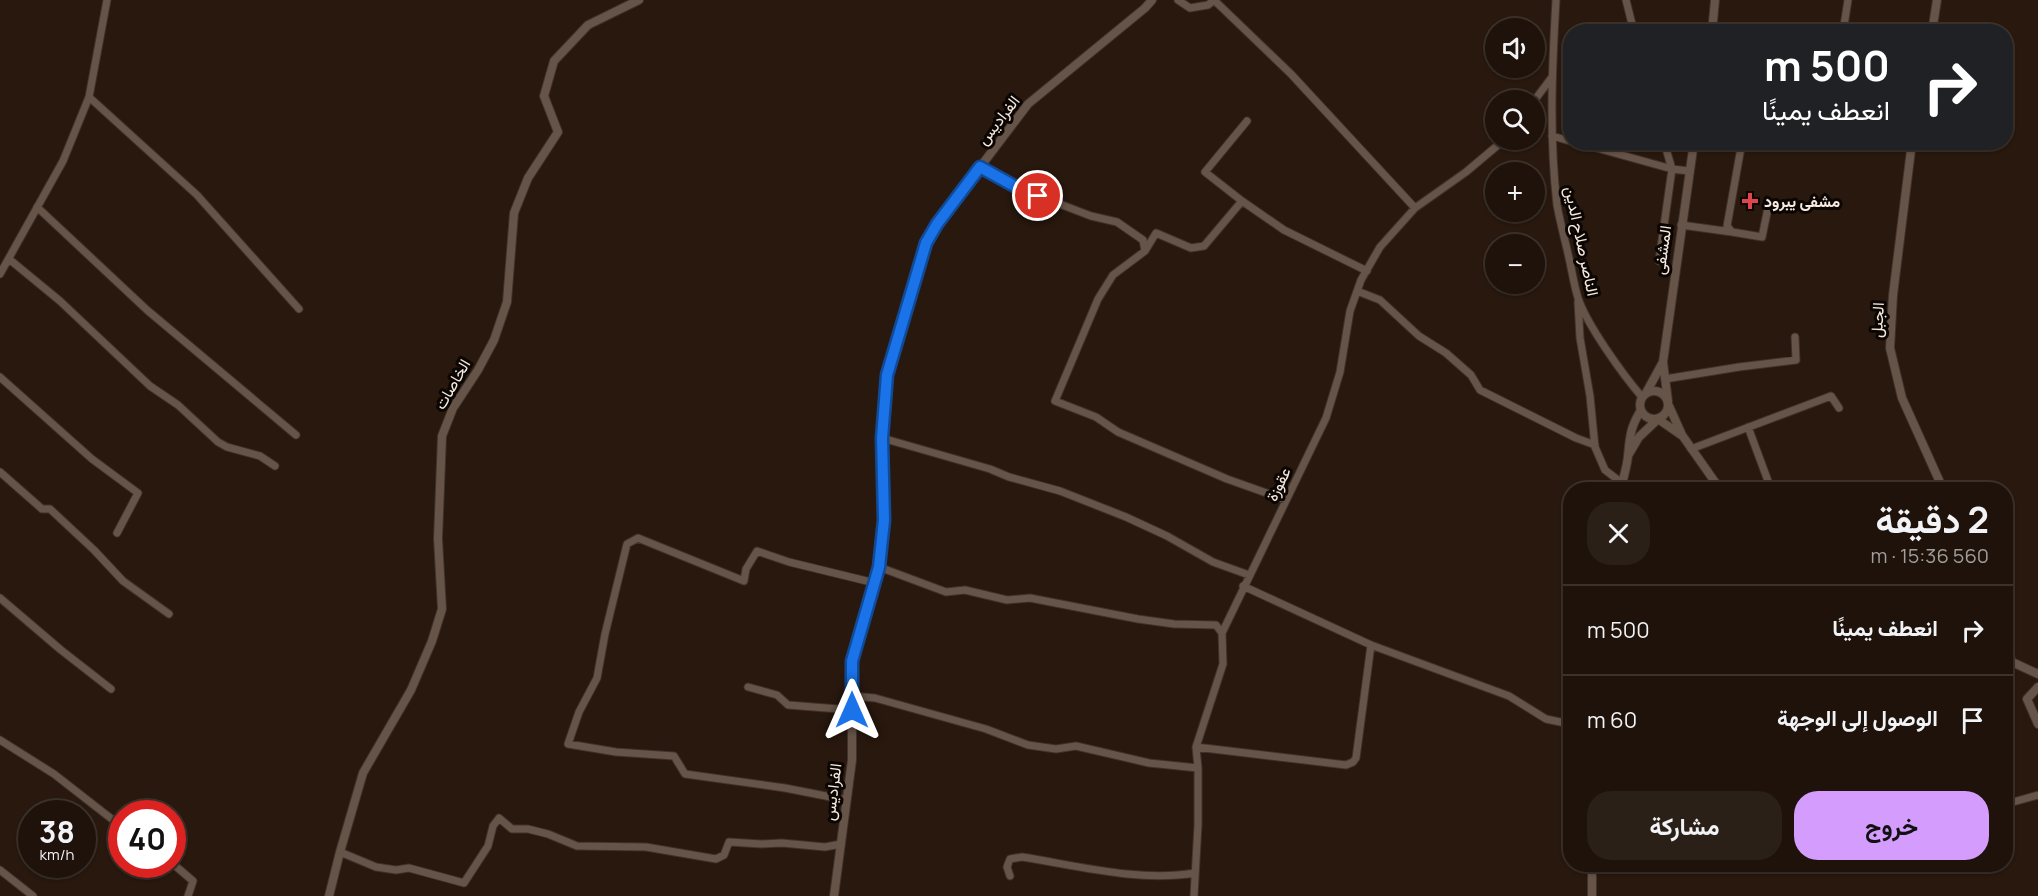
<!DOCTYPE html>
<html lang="ar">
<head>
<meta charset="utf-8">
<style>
  :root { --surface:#1e120a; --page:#2b2018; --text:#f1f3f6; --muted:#a19e9c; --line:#3c322b; --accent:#d49cfc }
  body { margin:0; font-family:Manrope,Vazirmatn,sans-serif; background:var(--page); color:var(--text); direction:rtl; height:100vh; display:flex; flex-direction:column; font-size:22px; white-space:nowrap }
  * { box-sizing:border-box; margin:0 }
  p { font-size:20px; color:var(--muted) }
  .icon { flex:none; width:33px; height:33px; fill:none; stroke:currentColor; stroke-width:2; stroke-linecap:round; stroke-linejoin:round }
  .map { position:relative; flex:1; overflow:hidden; direction:ltr }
  .drawer { position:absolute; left:1563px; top:482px; width:450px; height:390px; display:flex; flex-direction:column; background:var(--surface); border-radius:24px; box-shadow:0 2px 4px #0004,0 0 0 2px var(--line); direction:rtl }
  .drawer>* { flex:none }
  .hud { position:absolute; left:1563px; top:24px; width:450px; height:126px; border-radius:24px; box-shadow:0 2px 4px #0004,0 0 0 2px var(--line); direction:rtl; background:#202124; color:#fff; overflow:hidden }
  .controls { position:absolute; left:1485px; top:18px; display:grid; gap:12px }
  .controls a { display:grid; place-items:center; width:60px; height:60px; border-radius:50%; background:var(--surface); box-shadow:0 2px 4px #0004,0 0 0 2px var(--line); font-size:30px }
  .speed { position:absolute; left:18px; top:800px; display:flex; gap:12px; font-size:30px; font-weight:700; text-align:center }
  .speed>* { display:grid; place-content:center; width:78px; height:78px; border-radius:50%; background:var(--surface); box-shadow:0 2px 4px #0004,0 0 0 2px var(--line); line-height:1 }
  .speed small { font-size:15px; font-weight:400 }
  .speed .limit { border:9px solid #d22; background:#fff; color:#111 }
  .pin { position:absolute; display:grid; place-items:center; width:51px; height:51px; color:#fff; margin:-26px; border:3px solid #fff; border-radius:50%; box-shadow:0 2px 6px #0007 }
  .me { position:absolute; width:66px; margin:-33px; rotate:0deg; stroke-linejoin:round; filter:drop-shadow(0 0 4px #0008) }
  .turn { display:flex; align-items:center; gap:21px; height:126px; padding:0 24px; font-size:27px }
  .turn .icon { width:78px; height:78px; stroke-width:2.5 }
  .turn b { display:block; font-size:42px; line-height:51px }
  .round { display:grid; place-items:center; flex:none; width:63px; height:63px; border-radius:24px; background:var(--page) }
  .head { display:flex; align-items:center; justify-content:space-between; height:102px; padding:0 24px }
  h1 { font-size:36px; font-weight:700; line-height:45px }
  .action { display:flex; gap:12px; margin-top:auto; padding:12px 24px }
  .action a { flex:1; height:69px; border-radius:24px; background:var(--accent); color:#111; font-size:24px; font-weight:700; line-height:69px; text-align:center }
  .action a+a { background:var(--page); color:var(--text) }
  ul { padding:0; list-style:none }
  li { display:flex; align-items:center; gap:18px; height:90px; padding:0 24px; border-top:2px solid var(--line) }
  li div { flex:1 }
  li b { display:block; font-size:22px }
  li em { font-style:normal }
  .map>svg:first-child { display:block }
</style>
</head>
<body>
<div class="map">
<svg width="2038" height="896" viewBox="0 0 2038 896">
  <rect width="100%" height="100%" fill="#28180e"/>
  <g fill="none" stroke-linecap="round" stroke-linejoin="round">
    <g stroke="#3e322d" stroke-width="9">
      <path id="minor" d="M1178,0L1190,8L1208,5L1214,0
        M1214,0L1291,74L1415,208
        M1556,0C1552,68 1549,136 1557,205C1560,222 1565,240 1569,258C1572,271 1574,285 1578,298C1587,325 1623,375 1642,397
        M1626,0L1634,32
        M1843,32L1848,0
        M89,97L197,195L299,309
        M1534,101L1552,77
        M1552,136L1570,141
        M1575,142L1672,169L1689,171
        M1742,142L1727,226L1732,232L1762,237L1768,208
        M980,167L1018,188L1091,216L1117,222L1143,240L1145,251
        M1242,201L1205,172L1247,121
        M37,207L147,310L296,435
        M1681,225L1732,232
        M9,259L60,301L150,386L178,405L218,442L227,447L260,456L275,466
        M1659,261L1672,169L1664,142
        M0,274L63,161L89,97L107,0
        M1357,291L1380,300L1419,336L1446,353L1471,375L1480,390L1576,438L1595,445
        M1578,302L1580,338L1590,396L1595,447L1605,470L1622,483
        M0,377L92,459L138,493L117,533
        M1665,379L1739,367L1796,360L1795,337
        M1748,427L1771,489
        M882,438L990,469L1009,477L1060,491L1126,517L1167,536L1213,562L1249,575
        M1691,449L1831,396L1839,408
        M0,472L42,509H50L94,550L123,581L169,614
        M1286,500L1227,479L1118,432L1096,417L1055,401L1098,299L1113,275L1145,251L1156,233L1191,248L1204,246L1242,201L1284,230L1367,271
        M879,567L946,592L965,590L1007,600L1030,598L1138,619L1174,624L1216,625L1222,633
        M0,598L61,650L111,689
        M1371,645L1509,696L1546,719L1570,724
        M748,687L777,695L788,705L852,710
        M852,696L875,698L986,729L1028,745L1056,749L1076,746L1149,763L1198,768
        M0,740L54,774L122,827
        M1196,747L1346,765L1353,762L1356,758L1371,645L1243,586
        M846,800L785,788L685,774L674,756L616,752L568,744L579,712L597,678L605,634L627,544L638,538L744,581L746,569L757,551L789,562L875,583
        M2006,804L2038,795
        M340,852L376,867L396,870L409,868L464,883L488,846L493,826L499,818L512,829H528L548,834L577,846L646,847L716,859L724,855L729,842L761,844L782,843L825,847L841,844
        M172,863L193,881L188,896
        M0,870L33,896
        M1010,876L1007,867L1010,859L1022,857C1079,866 1138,882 1195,873
        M1194,896L1198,825V768L1196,747L1223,664L1222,633L1326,418L1340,372L1350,311L1361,280L1380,247L1415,208L1466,172L1504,140"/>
    </g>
    <g stroke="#3e322d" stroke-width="10">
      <path id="tertiary" d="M1712,32L1715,0
        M1932,32L1937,0
        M1912,142L1893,295L1890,348L1902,398L1943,489
        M1640 405a14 14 0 1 1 28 0a14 14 0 1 1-28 0Z
        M1646,393L1663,362
        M1668,401L1663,362L1694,142
        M1669,406L1682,435L1715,482L1722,489
        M1629,454L1639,437L1658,419L1681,435
        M1621,489C1623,478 1627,467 1628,456C1630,436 1630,428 1641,410
        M2006,646L2012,662L2038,674
        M2038,687L2027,699L2038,724
        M329,896L340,852L363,773L411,690L432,641L442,609L438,539L442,436L453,408L478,370L494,340L507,302L514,213L528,178L558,132L544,96L554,61L588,25L639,0
        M834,896L852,760V661L879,567L884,520L882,438L887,375L926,243L937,224L1028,104L1145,8L1152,0
        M1592,896V864"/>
    </g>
    <use href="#minor" stroke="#675448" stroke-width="7"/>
    <use href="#tertiary" stroke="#675448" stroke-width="8"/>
  </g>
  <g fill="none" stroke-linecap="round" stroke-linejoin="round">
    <g stroke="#114b97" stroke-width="15">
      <path id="route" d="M852,710V661L879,567L884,520L882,438L887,375L926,243L937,224L980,167L1018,188L1038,196"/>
    </g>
    <use href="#route" stroke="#1a73e8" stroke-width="10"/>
  </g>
  <path fill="#e0444e" stroke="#0c0603" stroke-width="2" d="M1747 192h6v6h6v6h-6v6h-6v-6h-6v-6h6z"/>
  <g text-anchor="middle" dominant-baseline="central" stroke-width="6" stroke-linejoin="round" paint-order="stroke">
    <g font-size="16" fill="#f6eae3" stroke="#0c0603">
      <text transform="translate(998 120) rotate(-52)">الفراديس</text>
      <text transform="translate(1582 241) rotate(78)">الناصر صلاح الدين</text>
      <text transform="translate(1662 250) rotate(-82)">المشفى</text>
      <text transform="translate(1877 320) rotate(-87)">الجبل</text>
      <text transform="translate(452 384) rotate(-60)">الخاصات</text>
      <text transform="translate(1278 484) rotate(-64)">عقوزة</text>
      <text transform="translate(832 792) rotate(-83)">الفراديس</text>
    </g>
    <g font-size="16" font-weight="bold" fill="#f6eae3" stroke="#0c0603" text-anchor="start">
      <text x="1764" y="201">مشفى يبرود</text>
    </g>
  </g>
</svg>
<div class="controls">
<a><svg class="icon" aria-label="sound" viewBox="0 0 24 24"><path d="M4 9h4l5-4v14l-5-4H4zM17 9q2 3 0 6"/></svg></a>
<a><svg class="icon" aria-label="search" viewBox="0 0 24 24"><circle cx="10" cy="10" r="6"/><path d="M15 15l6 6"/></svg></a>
<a>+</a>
<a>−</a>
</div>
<div class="speed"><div>38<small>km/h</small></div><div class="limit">40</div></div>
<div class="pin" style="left:1038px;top:196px;background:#d93025"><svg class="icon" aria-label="arrive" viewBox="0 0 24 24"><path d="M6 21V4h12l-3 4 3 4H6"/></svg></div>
<svg class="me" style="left:852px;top:710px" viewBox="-20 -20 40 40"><path d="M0-17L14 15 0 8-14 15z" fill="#1a73e8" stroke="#fff" stroke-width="4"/></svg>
<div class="hud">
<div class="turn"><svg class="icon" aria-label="right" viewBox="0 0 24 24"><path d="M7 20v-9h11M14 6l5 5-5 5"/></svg><div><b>500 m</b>انعطف يمينًا</div></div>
</div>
<section class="drawer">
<div class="head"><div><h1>2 دقيقة</h1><p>560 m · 15:36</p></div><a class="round"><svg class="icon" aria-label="close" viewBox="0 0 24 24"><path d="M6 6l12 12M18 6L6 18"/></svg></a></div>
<ul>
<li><svg class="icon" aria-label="right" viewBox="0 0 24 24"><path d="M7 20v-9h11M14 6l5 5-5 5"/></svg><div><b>انعطف يمينًا</b></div><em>500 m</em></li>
<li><svg class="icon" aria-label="arrive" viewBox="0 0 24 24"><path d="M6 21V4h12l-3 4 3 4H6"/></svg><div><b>الوصول إلى الوجهة</b></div><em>60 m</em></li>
</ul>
<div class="action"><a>خروج</a><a>مشاركة</a></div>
</section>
</div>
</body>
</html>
